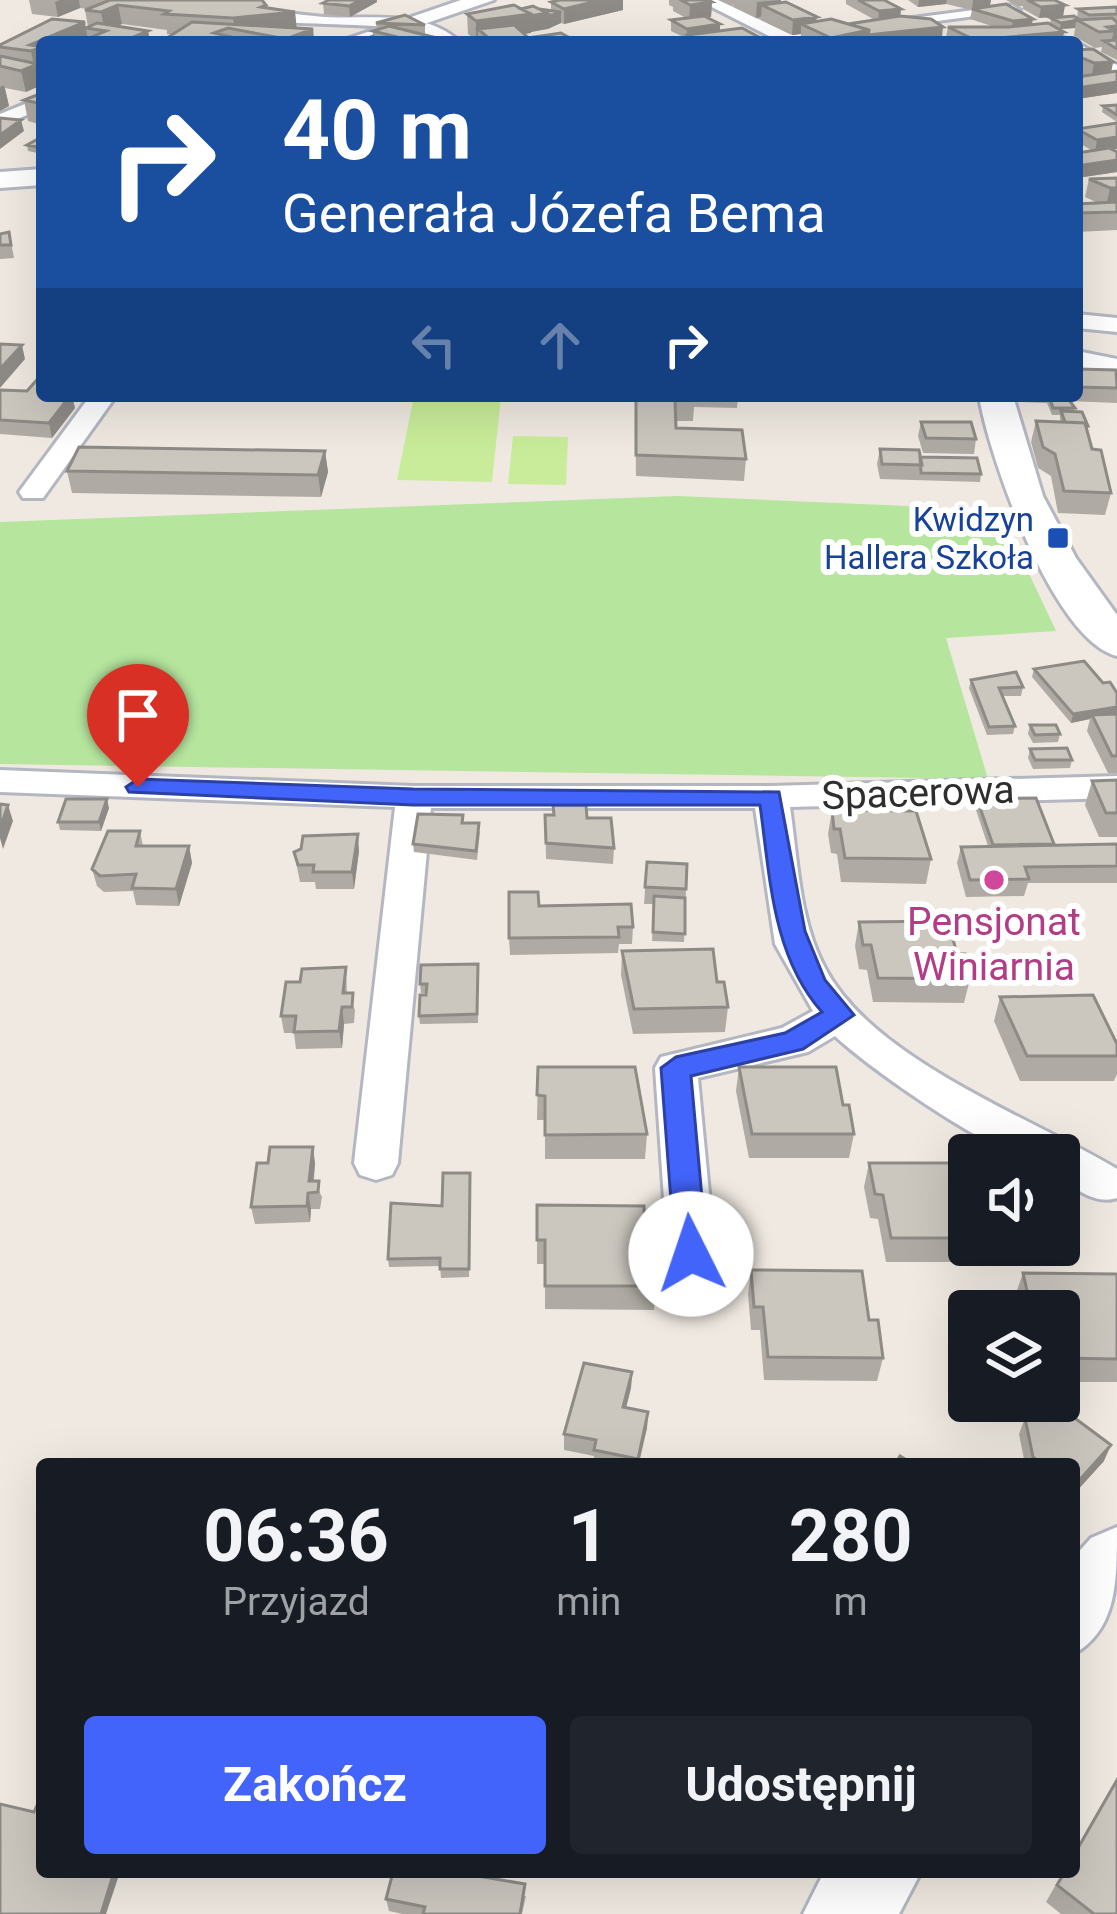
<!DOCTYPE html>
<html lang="pl">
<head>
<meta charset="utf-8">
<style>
  :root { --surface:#171b24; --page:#20242c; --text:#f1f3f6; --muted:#9ea1a6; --accent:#4264fb }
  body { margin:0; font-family:Roboto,sans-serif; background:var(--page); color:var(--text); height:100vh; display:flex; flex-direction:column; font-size:45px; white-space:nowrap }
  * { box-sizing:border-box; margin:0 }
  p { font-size:39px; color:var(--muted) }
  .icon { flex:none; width:66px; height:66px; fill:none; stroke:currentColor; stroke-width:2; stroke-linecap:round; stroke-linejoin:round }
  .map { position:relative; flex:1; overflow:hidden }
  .details { position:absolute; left:36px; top:1458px; width:1044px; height:420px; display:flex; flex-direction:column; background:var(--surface); border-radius:12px; box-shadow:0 12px 48px #0002 }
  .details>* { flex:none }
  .top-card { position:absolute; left:36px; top:36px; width:1047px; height:366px; border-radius:12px; box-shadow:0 12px 48px #0002; background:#1a4fa0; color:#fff; overflow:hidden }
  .buttons { position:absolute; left:948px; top:1134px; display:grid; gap:24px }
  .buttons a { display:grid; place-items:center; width:132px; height:132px; border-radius:12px; background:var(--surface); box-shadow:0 12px 48px #0002; font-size:60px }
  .pin { position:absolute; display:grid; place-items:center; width:102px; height:102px; color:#fff; margin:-123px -51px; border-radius:50% 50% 50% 0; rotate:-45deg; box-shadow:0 0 12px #0007 }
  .pin .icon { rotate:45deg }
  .me { position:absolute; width:132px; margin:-66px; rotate:356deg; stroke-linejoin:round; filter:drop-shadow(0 0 9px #0008) }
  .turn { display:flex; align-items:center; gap:42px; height:252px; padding:0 48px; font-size:54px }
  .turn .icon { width:156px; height:156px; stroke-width:2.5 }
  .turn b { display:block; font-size:84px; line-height:102px }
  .lanes { display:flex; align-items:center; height:114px; padding:0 48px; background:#0003; justify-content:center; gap:60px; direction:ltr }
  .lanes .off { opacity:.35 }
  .eta { display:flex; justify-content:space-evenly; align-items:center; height:204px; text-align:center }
  .eta b { font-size:72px; font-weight:700; line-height:84px }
  .cta { display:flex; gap:24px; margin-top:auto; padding:24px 48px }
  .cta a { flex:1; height:138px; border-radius:12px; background:var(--accent); color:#fff; font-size:48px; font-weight:700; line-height:138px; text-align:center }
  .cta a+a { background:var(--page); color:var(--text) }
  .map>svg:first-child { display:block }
</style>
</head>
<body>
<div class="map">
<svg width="1117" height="1914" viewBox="0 0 1117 1914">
  <rect width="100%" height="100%" fill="#efe9e1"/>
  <path fill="#b6e59e" d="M677,496L999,510L1056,631L946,638L988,779L0,764V522Z"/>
  <path fill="#c9ec9a" d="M414,396H501L492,482L397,480Z
    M513,436L568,437L566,485L508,484Z"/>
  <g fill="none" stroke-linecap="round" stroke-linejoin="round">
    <g stroke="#b4b7c1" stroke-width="6">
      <path id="street" d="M182,0C227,0 270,12 314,16C362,22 421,6 460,42C439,42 426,32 406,29C348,20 232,30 182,0Z
        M698,0H718L790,34L1012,5L1020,10L781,42Z
        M1077,43L1117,65V77L1077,55Z
        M42,97V109L0,126V114Z
        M1077,314L1117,318V332L1077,328Z
        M90,396H116L43,498H23L19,492Z
        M0,770L414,786H771L1117,776V798L790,807C798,861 799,920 825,968C873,1060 1030,1117 1117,1169V1198C1095,1205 1077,1189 1059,1178V1155C1047,1155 1032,1158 1021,1155C979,1145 868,1067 835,1036L808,1052L698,1078L718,1287L711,1301L694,1307L677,1301L670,1287L655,1068L661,1057L782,1028L813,1011L775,944L755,808H431L398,1163L392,1175L376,1180L360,1175L354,1163L395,807L0,792Z"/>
    </g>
    <g stroke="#b4b7c1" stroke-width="6">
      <path id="secondary" d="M461,0H494L372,42H338Z
        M42,169V185L0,188V172Z
        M1077,351L1117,359V379L1077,371Z
        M979,396H1013L1043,496L1076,558L1117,615V656C1053,640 989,457 979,396Z
        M1117,1527C1117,1583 1117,1629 1074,1654V1557L1091,1538Z
        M824,1872H921L899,1914H803Z"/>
    </g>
    <use href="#street" fill="#fff" fill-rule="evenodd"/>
    <use href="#secondary" fill="#fff" fill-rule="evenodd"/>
  </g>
  <path fill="#afaba4" d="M29,0H262L266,8L295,12L296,28L313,29L314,42H171L170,36L172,34H167V30L122,24L117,26L148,31L150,42H42L40,70L26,92L5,88L9,106L0,111V45L88,27L85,10L88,9L80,8L58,17L32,14Z
    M560,0H623V10L564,24L561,23L525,34L529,38L575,42H478L468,34L467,14L521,9L551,11V2Z
    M669,0H708L712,2L711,17H708L720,31L757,36V42H688V39L671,31V20L686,18L673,11V7L669,5Z
    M719,0H781V2L816,22L848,24L875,20L846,4V0H884L901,9L900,16L942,38L930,39L939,42H805L800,39L801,34L792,35L761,20V17L756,18L734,7V4L730,5Z
    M908,0H991L990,5L980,8L1032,25L1064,32L1063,37L1072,42H945L948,27H995L970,19L972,10L946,4L918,7Z
    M1006,0H1054L1065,5L1063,16L1039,18L1023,9V6H1018Z
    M377,2L350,17L324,14L323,3Z
    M1117,7V60L1101,52L1102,47L1095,48L1074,36L1075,28L1060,29L1050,23L1051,18H1077L1078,9Z
    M376,23L425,25V35L437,38V42H358L373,36V31L377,30Z
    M1077,50L1113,62L1111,72L1117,93L1077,99V77L1082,76L1077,74Z
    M42,93V125L28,121L24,100Z
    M1117,105V122L1102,112L1103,106Z
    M1077,128L1112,149L1117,160V172L1077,178V153L1093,151L1077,142Z
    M42,141V154L28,151L27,145Z
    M1117,178V230L1077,232V194L1083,204L1098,203L1085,197L1089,179Z
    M9,232L14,258L0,259V234Z
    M1077,369L1117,374V403L1068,401L1067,396H1077Z
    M0,389L73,400L75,408L52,438L0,434Z
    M635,396H738L737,408L694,407L693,421H676V428L746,459L744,481L636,476Z
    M1018,396H1066L1075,408L1074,411L1088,426L1087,431L1092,449L1111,493L1105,515L1058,513L1051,476L1038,468L1031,442L1036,421L1060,422V415H1052L1047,403L1020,402Z
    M921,422L976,439L974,454L923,453L918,436Z
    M880,449L920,457L981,474L980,482L880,479L877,464Z
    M325,451L328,472L321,497L72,493L67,471Z
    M1034,669L1103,683L1117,693V773H1108L1087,731L1090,719L1071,723L1032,677Z
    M971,680L1023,687L1021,696H1003L1015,726L1013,734L987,735L969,688Z
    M1030,725L1060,734L1058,742L1033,743L1028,734Z
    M1030,749L1072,760L1070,768L1033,769L1028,758Z
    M1117,780V837H1099L1085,805L1092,781Z
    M977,799L1054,845L1117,844V883H1028L1024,896L966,897L957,863L961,847L988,846L975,807Z
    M109,808L101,831L60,830L58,822Z
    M832,810L931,859L926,884L841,882L837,854L831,853L828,834Z
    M463,815L464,823L480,832L477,860L414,852L413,844Z
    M545,815L587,818L614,848L613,864L546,859Z
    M140,831L143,846H189L192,863L179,906L136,905L133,891L104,892L97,886L92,869Z
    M301,849L359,851L354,889H316L315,882H300L294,852Z
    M647,862L686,889L684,942L652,941L654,904H644Z
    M539,906L633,927L632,944H619L618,953L510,955L509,938Z
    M859,922L957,954L970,979L964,1003L873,1002L867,970L859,969L855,946Z
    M622,951L717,982L728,1007L725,1032L633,1034L621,975Z
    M478,964V1023L420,1024L419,1016L427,993H421L420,984Z
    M346,967L347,993L355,1010L354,1023L344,1024L342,1048L296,1049L294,1033H284L281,1016L300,982Z
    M1000,997L1117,1044V1074L1114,1081H1020L994,1021Z
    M538,1067L647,1134L645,1159H545V1120H537Z
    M739,1067L843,1105L854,1134L849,1158H749L736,1091Z
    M315,1163L314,1181L322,1197L320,1209H311L310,1222L255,1224L251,1207Z
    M869,1163H969V1245H997L992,1262H886L878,1219L870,1218L864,1187Z
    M470,1173L469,1277L441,1278L440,1266L389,1267L388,1259L442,1206Z
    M537,1205L646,1252L656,1286L654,1310L545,1309V1264H537Z
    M751,1270L869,1320L883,1358L877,1381L764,1380L760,1330H751L748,1294Z
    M1023,1273L1117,1274V1382H1059V1311H1019L1015,1296Z
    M632,1372L631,1388L626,1408L648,1412L647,1428L639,1464H593L594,1456L564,1450V1434Z
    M1025,1418L1104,1461L1074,1494V1464H1025L1019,1434Z
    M1117,1778V1914H1061L1046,1902L1063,1872H1074V1853Z
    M526,1896L522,1914H403L389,1911L386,1899Z"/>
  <path fill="#8e8b86" d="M60,0H79L80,8L58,17L55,2Z
    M361,0H377V2L350,17L349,6Z
    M601,0H623V10L564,24V9Z
    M781,0L780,14L762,5L761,17L756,18L757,2Z
    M919,0H947L946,4L918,7Z
    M973,0H991L990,5L972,10Z
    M712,2L711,17L689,20L690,5Z
    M118,5L122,24L105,32L101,12Z
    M266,5L267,15L295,12L297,31L235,30L233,18Z
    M1065,5L1063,16L1039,18L1041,7Z
    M901,9L900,19L878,22L879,11Z
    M561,12V23L548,29L531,32V33L490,39L478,29V41H476V21L531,14Z
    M817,17L815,30L801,24V34L792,35L793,20Z
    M1033,19L1031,30L1011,32L1013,21Z
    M85,22L88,42H42V69L40,70L42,85L26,92L21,71L34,66L30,45Z
    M1076,22L1075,28L1060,29L1061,23Z
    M720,24V35H688L687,40V29Z
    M1117,26V42H1111L1114,31L1107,27Z
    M943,27L942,38L910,42L900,37V42H868V35Z
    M313,29L314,42H286V39Z
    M869,30L868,42H831V38Z
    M148,31L150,42H122Z
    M1064,32L1062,42L1045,38V42H975V40Z
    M757,36V42H712Z
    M1113,62L1110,78L1091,80L1094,63Z
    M1117,82V93L1077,99V88Z
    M4,85L9,106L0,111V87Z
    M21,120L24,131L0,149V135Z
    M1117,137V149L1095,152L1097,140Z
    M1117,160V172L1077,178V166Z
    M1110,188H1117V205L1106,207Z
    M22,345L25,359L0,388V369Z
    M64,396H77L73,400L75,408L52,438L49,423Z
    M325,451L328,472L321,497L318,475Z
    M1117,707V715H1092L1090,719L1071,723L1073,714Z
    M107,799L109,808L101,831L99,822Z
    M8,805L13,821L3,849L0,838V828Z
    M358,834L359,851L354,889L352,872Z
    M189,846L192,863L179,906L176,889Z
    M342,1007L344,1024L342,1048L339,1031Z
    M313,1147L315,1163L312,1192L309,1181Z
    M308,1193L311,1209L310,1222L307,1206Z
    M632,1372L631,1388L622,1423L623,1407Z
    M648,1412L647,1428L638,1464V1459Z
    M1111,1445L1104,1461L1074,1494V1486Z
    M114,1872H120L106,1914H101Z"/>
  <path fill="#cbc7bf" stroke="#8e8b86" stroke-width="3" d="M110,0H262L266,5L261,7L295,12L233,18L164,14L169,11L118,5L101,12L85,10Z
    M329,0H361L349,6L323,3Z
    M560,0H601L564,9L551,2Z
    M681,0H708L712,2L690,5Z
    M858,0H884L901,9L879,11Z
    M1027,0H1054L1065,5L1041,7Z
    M786,2L817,17L793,20L762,5Z
    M1006,4L1033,19L1013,21L972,9Z
    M514,5L531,14L476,21L467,14Z
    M533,6L547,13L531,16V14L521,9Z
    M1117,7V14L1089,15L1078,9Z
    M539,9L561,12L547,17V13Z
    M405,15L425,25L376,23Z
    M704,16L720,24L687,29L671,20Z
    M900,16L931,19L943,27L868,35L869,30L848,24Z
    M1074,16L1080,20L1061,23L1051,18Z
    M1112,18L1117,22V26L1107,27L1114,31L1099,32L1077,20Z
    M52,19L85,22L30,45L42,47L31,51L0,47V45Z
    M831,19L869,30L831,38L801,24Z
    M192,22L313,29L286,39L228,28L214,33L253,42H202L170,36Z
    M97,23L148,31L122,42H80L106,31L86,28Z
    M1048,23L1064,32L975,40L948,27H1009Z
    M514,25L533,42H493L478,29Z
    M389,26L437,38L425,42H417L373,31Z
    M742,28L757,36L700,42L688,35Z
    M561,33L575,41L534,42L528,38Z
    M914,35L939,42H910L900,37Z
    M373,36L374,42H358Z
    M1065,37L1072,42H1051L1045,38Z
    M1117,40V49L1104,41Z
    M1093,49L1113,62L1094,63L1077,56V50Z
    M0,56L38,64L21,71L0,66Z
    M1117,71V82L1077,88V77Z
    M42,93V104L24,100Z
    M1117,105V115L1103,106Z
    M0,118L21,120L0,135Z
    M1117,123V137L1097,140L1077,129Z
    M36,140L42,141V148L27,145Z
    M1109,148L1117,152V160L1077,166V153Z
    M1117,178V188H1110L1089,179Z
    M1117,202V212L1077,213V204Z
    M9,232L11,245H0V234Z
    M0,344L22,345L0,369Z
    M1077,369L1116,370L1117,388L1077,387Z
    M42,374V396H70L49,423L0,420V390L27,391Z
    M636,396H694L695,400H675L676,428L742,430L746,459L636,455Z
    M1049,396H1066L1075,408H1053Z
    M1061,411L1082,412L1088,426H1086L1085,423L1065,422Z
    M1036,421L1085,423L1092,449L1101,450L1111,493L1064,491L1055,454L1043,447Z
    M921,422H971L976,439L926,438Z
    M79,447L325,451L318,475L67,471Z
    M880,449L919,450L922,465L882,464Z
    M920,457L977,458L981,474L921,473Z
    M1084,661L1103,683L1110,682L1117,693V707L1073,714L1034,669Z
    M1016,672L1023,687L999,688L1015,726L989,727L971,680Z
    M1117,714V756H1112L1092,715Z
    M1030,725H1056L1060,734L1035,735Z
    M1067,748L1072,760H1035L1030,749Z
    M1117,780V813H1106L1092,781Z
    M1036,798L1054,844L993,845L977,799Z
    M66,799H107L99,822H58Z
    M0,804L8,805L0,828Z
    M553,805H586L587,818H611L614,848L546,843L545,815H554Z
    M832,810L916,811L931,859L845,858L840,829H834Z
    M418,814L463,815L462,823H479L476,851L413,844Z
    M108,831H140L136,846H189L176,889L132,888L136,874L100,876L92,869Z
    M358,834L352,872H313L314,865H298L294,852L301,849L303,836Z
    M1117,844V866L1025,867L1029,879L970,880L961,847Z
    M647,862L687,864L686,889L645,887Z
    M509,892H538L539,906L631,904L633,927H618L619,937L509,938Z
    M654,896L685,898V934L653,932Z
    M948,921L957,954H965L970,979L878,978L871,945H863L859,922Z
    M713,949L717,982H724L728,1007L634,1009L622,951Z
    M478,964L477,1014L419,1016L420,995H426L427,984H420L421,965Z
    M346,967L343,993H353L352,1007H342L339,1031L294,1032L296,1016H281L286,982H300L302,969Z
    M1093,995L1117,1044V1056H1027L1000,997Z
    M538,1067H635L647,1134L545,1135V1096L537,1095Z
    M739,1067H836L843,1105H849L854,1134H752Z
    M270,1147H313L309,1181H319L318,1192L308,1193L307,1206L251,1207L257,1163H268Z
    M869,1163H969V1238H891L883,1195L875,1194Z
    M443,1173H470L469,1269H440V1258L388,1259L391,1203L442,1206Z
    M537,1205L644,1206L646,1252H654L656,1286H545V1240H537Z
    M751,1270L862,1271L869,1320H878L883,1358L768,1357L763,1307H754Z
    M1023,1273L1117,1274V1359L1059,1358V1311H1040V1309L1031,1308Z
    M584,1363L632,1372L623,1407L648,1412L638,1459L594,1450L596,1440L564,1434Z
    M1040,1401L1060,1407L1111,1445L1074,1486V1464H1042L1033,1457L1025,1418Z
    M900,1456L913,1464H895Z
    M1117,1780V1914H1094L1057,1885L1065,1872H1074V1855Z
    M38,1803L42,1804V1872H114L101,1914H0V1804L34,1812Z
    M393,1872H454L525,1884L520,1914H423L425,1907L386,1899Z"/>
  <path fill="#4264fb" stroke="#2b41a3" stroke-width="3" d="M138,779L413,789L779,792L805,931L825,980L854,1015L803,1049L691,1076L707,1254L702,1263H679L675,1254L661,1068L676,1057L785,1033L822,1012C772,956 770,876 760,805H413L129,792L126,787Z"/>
  <rect fill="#1a4fb4" stroke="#fff" stroke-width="4.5" x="1046" y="526" width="24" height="24" rx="6"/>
  <circle fill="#d1479c" stroke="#fff" stroke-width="4.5" cx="994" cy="880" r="12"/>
  <g text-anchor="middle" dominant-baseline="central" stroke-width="12" stroke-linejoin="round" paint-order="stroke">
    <g font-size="33" fill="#164399" stroke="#fff" text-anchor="end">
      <text x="1034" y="519">Kwidzyn<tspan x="1034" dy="38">Hallera Szkoła</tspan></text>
    </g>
    <g font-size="39" fill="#2e2e2e" stroke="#fff">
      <text transform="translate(918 793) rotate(-2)">Spacerowa</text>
    </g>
    <g font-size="39" fill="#b23c85" stroke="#fff">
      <text x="994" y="922">Pensjonat<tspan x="994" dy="45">Winiarnia</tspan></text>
    </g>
  </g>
</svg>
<div class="buttons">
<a><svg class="icon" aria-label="sound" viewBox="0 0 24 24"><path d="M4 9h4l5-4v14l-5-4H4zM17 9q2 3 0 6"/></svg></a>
<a><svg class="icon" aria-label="layers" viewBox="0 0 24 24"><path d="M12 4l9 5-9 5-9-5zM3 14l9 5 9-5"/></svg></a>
</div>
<div class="pin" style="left:138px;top:787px;background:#d93025"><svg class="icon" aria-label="arrive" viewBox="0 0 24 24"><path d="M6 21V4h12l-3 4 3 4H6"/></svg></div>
<svg class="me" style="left:691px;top:1254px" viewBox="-20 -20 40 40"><circle r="19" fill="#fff"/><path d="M0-13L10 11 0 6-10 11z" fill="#4264fb"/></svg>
<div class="top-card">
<div class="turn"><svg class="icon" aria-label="right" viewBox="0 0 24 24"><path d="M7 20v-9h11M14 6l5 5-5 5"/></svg><div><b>40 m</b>Generała Józefa Bema</div></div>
<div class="lanes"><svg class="icon off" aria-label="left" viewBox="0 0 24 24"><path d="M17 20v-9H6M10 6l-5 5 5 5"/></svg><svg class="icon off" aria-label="ahead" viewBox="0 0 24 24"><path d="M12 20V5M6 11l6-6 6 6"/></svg><svg class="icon" aria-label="right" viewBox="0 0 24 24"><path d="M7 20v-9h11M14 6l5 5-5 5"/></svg></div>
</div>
<section class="details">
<div class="eta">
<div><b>06:36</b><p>Przyjazd</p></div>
<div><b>1</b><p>min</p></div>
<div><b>280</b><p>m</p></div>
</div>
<div class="cta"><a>Zakończ</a><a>Udostępnij</a></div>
</section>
</div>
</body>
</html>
